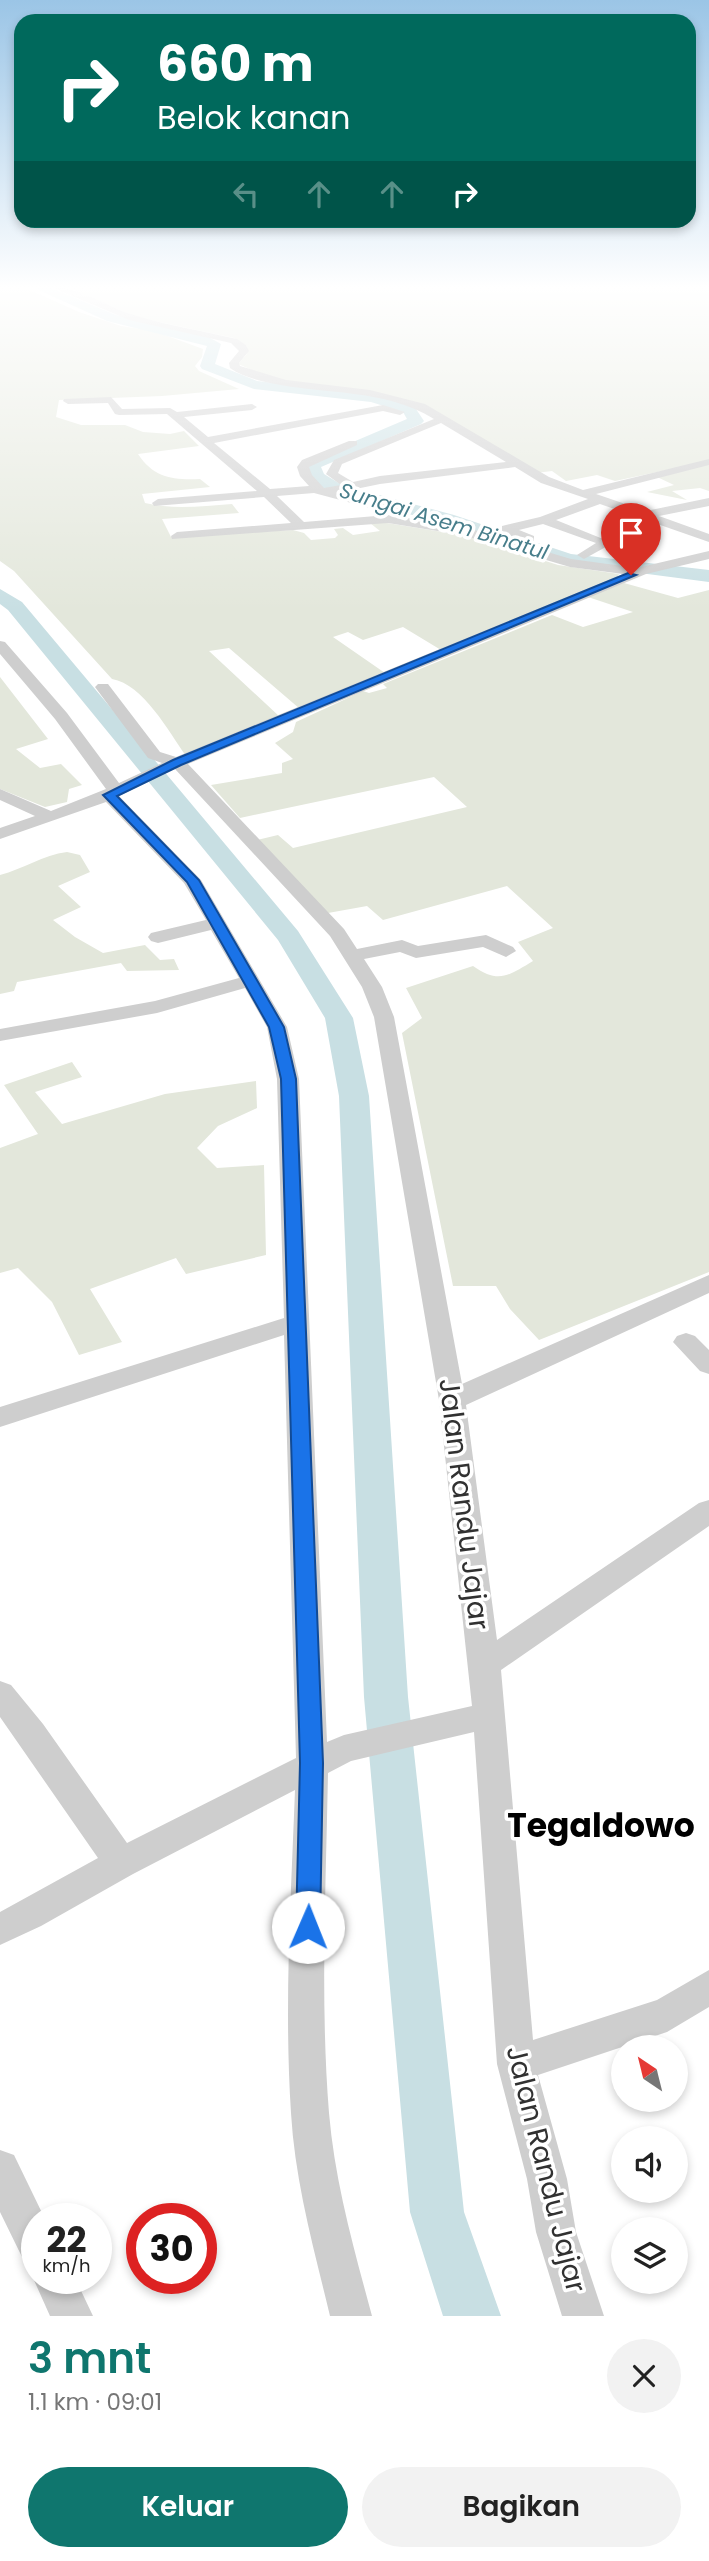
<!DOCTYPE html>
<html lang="id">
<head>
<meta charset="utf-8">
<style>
  :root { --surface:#fff; --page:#f2f2f2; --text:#222; --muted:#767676; --accent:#0f766e }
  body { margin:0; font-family:Poppins,sans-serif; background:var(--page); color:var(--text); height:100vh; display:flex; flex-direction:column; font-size:26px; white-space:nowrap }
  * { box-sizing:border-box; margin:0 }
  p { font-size:23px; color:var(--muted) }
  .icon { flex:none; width:38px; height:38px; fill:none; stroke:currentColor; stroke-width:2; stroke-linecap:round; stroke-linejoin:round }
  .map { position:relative; height:2316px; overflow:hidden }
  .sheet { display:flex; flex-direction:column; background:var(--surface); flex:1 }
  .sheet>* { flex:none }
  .hud { position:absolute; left:14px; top:14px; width:682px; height:214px; border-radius:21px; box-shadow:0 4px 10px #0003; background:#00695c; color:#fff; overflow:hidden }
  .needle { width:46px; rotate:325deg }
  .fabs { position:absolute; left:611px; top:2035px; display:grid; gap:14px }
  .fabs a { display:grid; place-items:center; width:77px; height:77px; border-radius:50%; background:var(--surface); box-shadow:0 4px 10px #0003; font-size:35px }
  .speed { position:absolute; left:21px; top:2203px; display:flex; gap:14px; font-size:35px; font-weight:700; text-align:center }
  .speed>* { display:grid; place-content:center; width:91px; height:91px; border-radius:50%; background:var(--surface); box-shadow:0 4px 10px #0003; line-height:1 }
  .speed small { font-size:18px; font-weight:400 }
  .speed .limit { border:10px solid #d22; background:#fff; color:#111 }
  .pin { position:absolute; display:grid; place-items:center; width:60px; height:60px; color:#fff; margin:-72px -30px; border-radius:50% 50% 50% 0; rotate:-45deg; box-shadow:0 0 7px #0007 }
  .pin .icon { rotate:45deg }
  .me { position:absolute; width:77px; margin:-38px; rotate:1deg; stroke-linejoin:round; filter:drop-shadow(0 0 5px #0008) }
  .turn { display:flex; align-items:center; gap:24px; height:147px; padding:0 28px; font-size:32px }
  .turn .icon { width:91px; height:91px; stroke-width:2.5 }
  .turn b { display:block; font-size:49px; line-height:60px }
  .lanes { display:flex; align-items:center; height:66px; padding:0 28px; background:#0003; justify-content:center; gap:35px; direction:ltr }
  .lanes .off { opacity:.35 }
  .round { display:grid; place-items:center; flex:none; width:74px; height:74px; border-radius:37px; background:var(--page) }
  .overview { display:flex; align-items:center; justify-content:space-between; height:119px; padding:0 28px }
  h1 { font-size:42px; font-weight:600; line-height:52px; color:var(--accent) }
  .cta { display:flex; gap:14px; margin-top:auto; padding:14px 28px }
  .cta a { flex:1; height:80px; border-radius:42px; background:var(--accent); color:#fff; font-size:28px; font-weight:600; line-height:80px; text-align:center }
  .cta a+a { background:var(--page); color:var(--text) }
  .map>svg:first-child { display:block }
</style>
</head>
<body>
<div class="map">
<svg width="709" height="2316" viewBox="0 0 709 2316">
  <rect width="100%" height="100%" fill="#fff"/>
  <path fill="#e3e7db" d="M0,287H23L79,312L121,326L154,331L203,349L202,357L195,366L199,371L239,389L162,396L59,400L56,417L81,425H125L143,432L170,434L184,431L199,446L138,454C154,478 172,480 200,479L210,487L142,494L145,503C173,510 203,506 232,504L239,513L162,519L171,537L293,530L304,533L311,540L335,538L338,535L334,529L343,528L353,535L380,531L370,523L381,522L467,536L558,565L619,574L616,579L441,650L403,627L363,640L348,632L333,637L385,673L300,709L229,648L209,651L280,717L186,756C169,732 143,684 112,679L14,571L0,561Z
    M67,287H709V461L615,481L597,475L566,481L552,471L536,473L417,403L282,383L238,364L247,354V346L234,338L136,317Z
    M709,464V491L700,488L672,491L687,500L647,492L674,485L655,476Z
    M624,583L678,598L709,590V1272L539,1340L510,1309L496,1286H453L402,1033L422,1018L406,988L473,966C499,984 508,976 533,961L518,942L553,928L507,886L383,920L367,906L328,913L257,840L278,835L293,848L467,807L434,777L240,818L211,785L282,773V763L293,759L275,743L293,732L296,722L363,691L369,693L387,688L383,684L552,615L583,627L633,612L588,597Z
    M0,677L48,739L16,749L40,768L61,764L82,785L69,789L67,802L45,807L0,789Z
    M67,852L80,855L90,872L58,886L81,907L53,920L75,937L103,953L145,945L160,960L174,959L179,970L127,971L121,963L17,982L14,991L0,994V875C23,869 43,855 67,852Z
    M72,1062L82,1077L35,1092L62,1124L165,1094L256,1081L257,1108L218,1126L197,1148L217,1168L264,1165L266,1255L186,1274L176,1258L90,1289L122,1342L79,1355L52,1302L18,1268L0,1273V1148L38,1134L4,1085Z"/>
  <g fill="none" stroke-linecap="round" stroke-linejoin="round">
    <path fill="#c8dfe3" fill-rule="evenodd" d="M32,287H49L116,315L205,335L221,344L215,364L257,381L373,394L414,406L424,421L421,424L321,467L324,474L342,485L454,515L571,554L709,570V582L563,563L442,523L330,493L311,480L304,465L306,462L407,419L403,412L371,402L254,389L202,369L200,366L207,346L107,321Z
      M0,589L22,602L298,931L353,1018L369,1096L408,1697L464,2212L501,2316H443L410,2212L364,1697L339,1096L325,1018L278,940L8,610L0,604Z"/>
    <path fill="#cecece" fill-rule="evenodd" d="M51,287C83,287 107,308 137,316C170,326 204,331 237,339L246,345L249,351L239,363L240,366L286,380L370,390L425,404L549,477L583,490L709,459V465L596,494L646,511L709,498V506L659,516L709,534V542L600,504L556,520L613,543L584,559L577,555L596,543L543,524L519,530L534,536V542L529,543L502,532V526L540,517L588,499L541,483L515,467L380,484L341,492L404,509V515L400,516L314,493L277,496L304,522L388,515L464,527L571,559L637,568L709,551V559L646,574L188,764L344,929L357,949L402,940L418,946L486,935L513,947L516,951L506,957L483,947L416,958L400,952L364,959L382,987L394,1017L462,1384L709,1275V1293L466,1405L497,1640L699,1503L709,1500V1526L501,1670L533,2040L657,2000L709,1970V2007L667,2032L538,2075L567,2179L576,2232L604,2316H562L536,2232L527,2179L497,2064L474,1732L351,1761L328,1773C326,1886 320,2000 329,2113C335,2183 354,2249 372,2316H330C314,2249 295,2182 291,2113C284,2006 291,1898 295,1790L133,1874L41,1926L0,1945V1912L98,1858L0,1717V1681L11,1685L43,1724L127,1843L296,1758L284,1335L0,1427V1407L284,1318L277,1079L267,1027L245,988L157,1013L0,1041V1029L155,1001L239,978L211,930L158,943L151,941L148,937L151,933L206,920L184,883L106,802L0,839V828L35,816L0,800V789L51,811L106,789L55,719L0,654V641L5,642L67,713L119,783L162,763L148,758L95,687L98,684H108L160,752L176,757L623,574L570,567L462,535L388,523L172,539L171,536L177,532L291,523L264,497L154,506L152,503L158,499L257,491L167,414L119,415L115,414L108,403L68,404L63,401L64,399L111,397L122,409L170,408L177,412L252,404L257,407L252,410L184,417L208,437L383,405L405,412L400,415L383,411L214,443L270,489L309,486L300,476L297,467L302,460L349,441H357V445L309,467L312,475L324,488L341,485L326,474L334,460L434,419C384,388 325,395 270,383C257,380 241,376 230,368L229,363L239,351L231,343L129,320ZM441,423L506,462L380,476L353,482L338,473L342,464ZM175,769L330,936L362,987L374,1017L439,1400L472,1706L344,1735L327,1742L299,1079L287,1027L201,880L119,796Z
      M686,1333L695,1336L709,1350V1374L700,1371L673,1342L677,1336Z
      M0,2150L14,2155L45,2219H37V2265L23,2259L0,2212Z
      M37,2268V2278H75L93,2316H50L33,2278Z"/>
  </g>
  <linearGradient id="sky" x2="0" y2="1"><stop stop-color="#9bc5e6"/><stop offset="0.47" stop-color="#fff"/><stop offset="1" stop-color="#fff" stop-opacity="0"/></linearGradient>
  <rect width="709" height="611" fill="url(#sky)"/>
  <path fill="#1a73e8" stroke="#114b97" stroke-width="2" d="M628,573L636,575L181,765L117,796L199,880L284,1027L296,1079L323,1763L320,1927L317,1935L308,1939L299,1935L296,1927L300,1763L281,1079L269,1027L187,882L103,795L173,760Z"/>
  <g text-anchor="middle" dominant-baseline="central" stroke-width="7" stroke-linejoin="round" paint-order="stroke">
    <g font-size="21" font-style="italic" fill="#487e8b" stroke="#fff">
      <text transform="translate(444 521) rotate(17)">Sungai Asem Binatul</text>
    </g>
    <g font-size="28" fill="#313131" stroke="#fff">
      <text transform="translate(464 1504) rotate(83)">Jalan Randu Jajar</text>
      <text transform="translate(546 2169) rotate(76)">Jalan Randu Jajar</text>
    </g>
    <g font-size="33" font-weight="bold" fill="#000" stroke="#fff">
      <text x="601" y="1825">Tegaldowo</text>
    </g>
  </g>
</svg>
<div class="fabs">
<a><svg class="needle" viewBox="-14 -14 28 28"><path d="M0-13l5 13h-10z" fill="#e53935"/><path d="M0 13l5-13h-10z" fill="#767676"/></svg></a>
<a><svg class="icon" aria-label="sound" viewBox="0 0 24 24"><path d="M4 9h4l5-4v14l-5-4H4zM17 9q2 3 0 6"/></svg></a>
<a><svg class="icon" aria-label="layers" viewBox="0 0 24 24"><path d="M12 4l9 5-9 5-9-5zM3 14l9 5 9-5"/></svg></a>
</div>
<div class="speed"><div>22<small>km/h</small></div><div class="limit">30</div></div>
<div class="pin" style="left:631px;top:575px;background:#d93025"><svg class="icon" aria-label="arrive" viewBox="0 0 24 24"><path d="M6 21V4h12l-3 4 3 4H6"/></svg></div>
<svg class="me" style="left:308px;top:1927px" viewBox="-20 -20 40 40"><circle r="19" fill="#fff"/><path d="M0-13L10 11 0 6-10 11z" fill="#1a73e8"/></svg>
<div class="hud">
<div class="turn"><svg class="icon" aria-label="right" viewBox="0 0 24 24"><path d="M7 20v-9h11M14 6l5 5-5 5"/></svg><div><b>660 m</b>Belok kanan</div></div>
<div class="lanes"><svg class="icon off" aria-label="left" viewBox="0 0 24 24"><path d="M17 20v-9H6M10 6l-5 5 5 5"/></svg><svg class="icon off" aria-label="ahead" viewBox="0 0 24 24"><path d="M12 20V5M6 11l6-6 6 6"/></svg><svg class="icon off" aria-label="ahead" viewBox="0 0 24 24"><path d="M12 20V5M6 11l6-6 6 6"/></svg><svg class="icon" aria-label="right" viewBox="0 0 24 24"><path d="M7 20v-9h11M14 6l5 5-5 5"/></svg></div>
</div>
</div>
<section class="sheet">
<div class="overview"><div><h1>3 mnt</h1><p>1.1 km · 09:01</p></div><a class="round"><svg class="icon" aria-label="close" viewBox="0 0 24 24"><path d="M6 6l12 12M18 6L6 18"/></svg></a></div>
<div class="cta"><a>Keluar</a><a>Bagikan</a></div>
</section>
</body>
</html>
